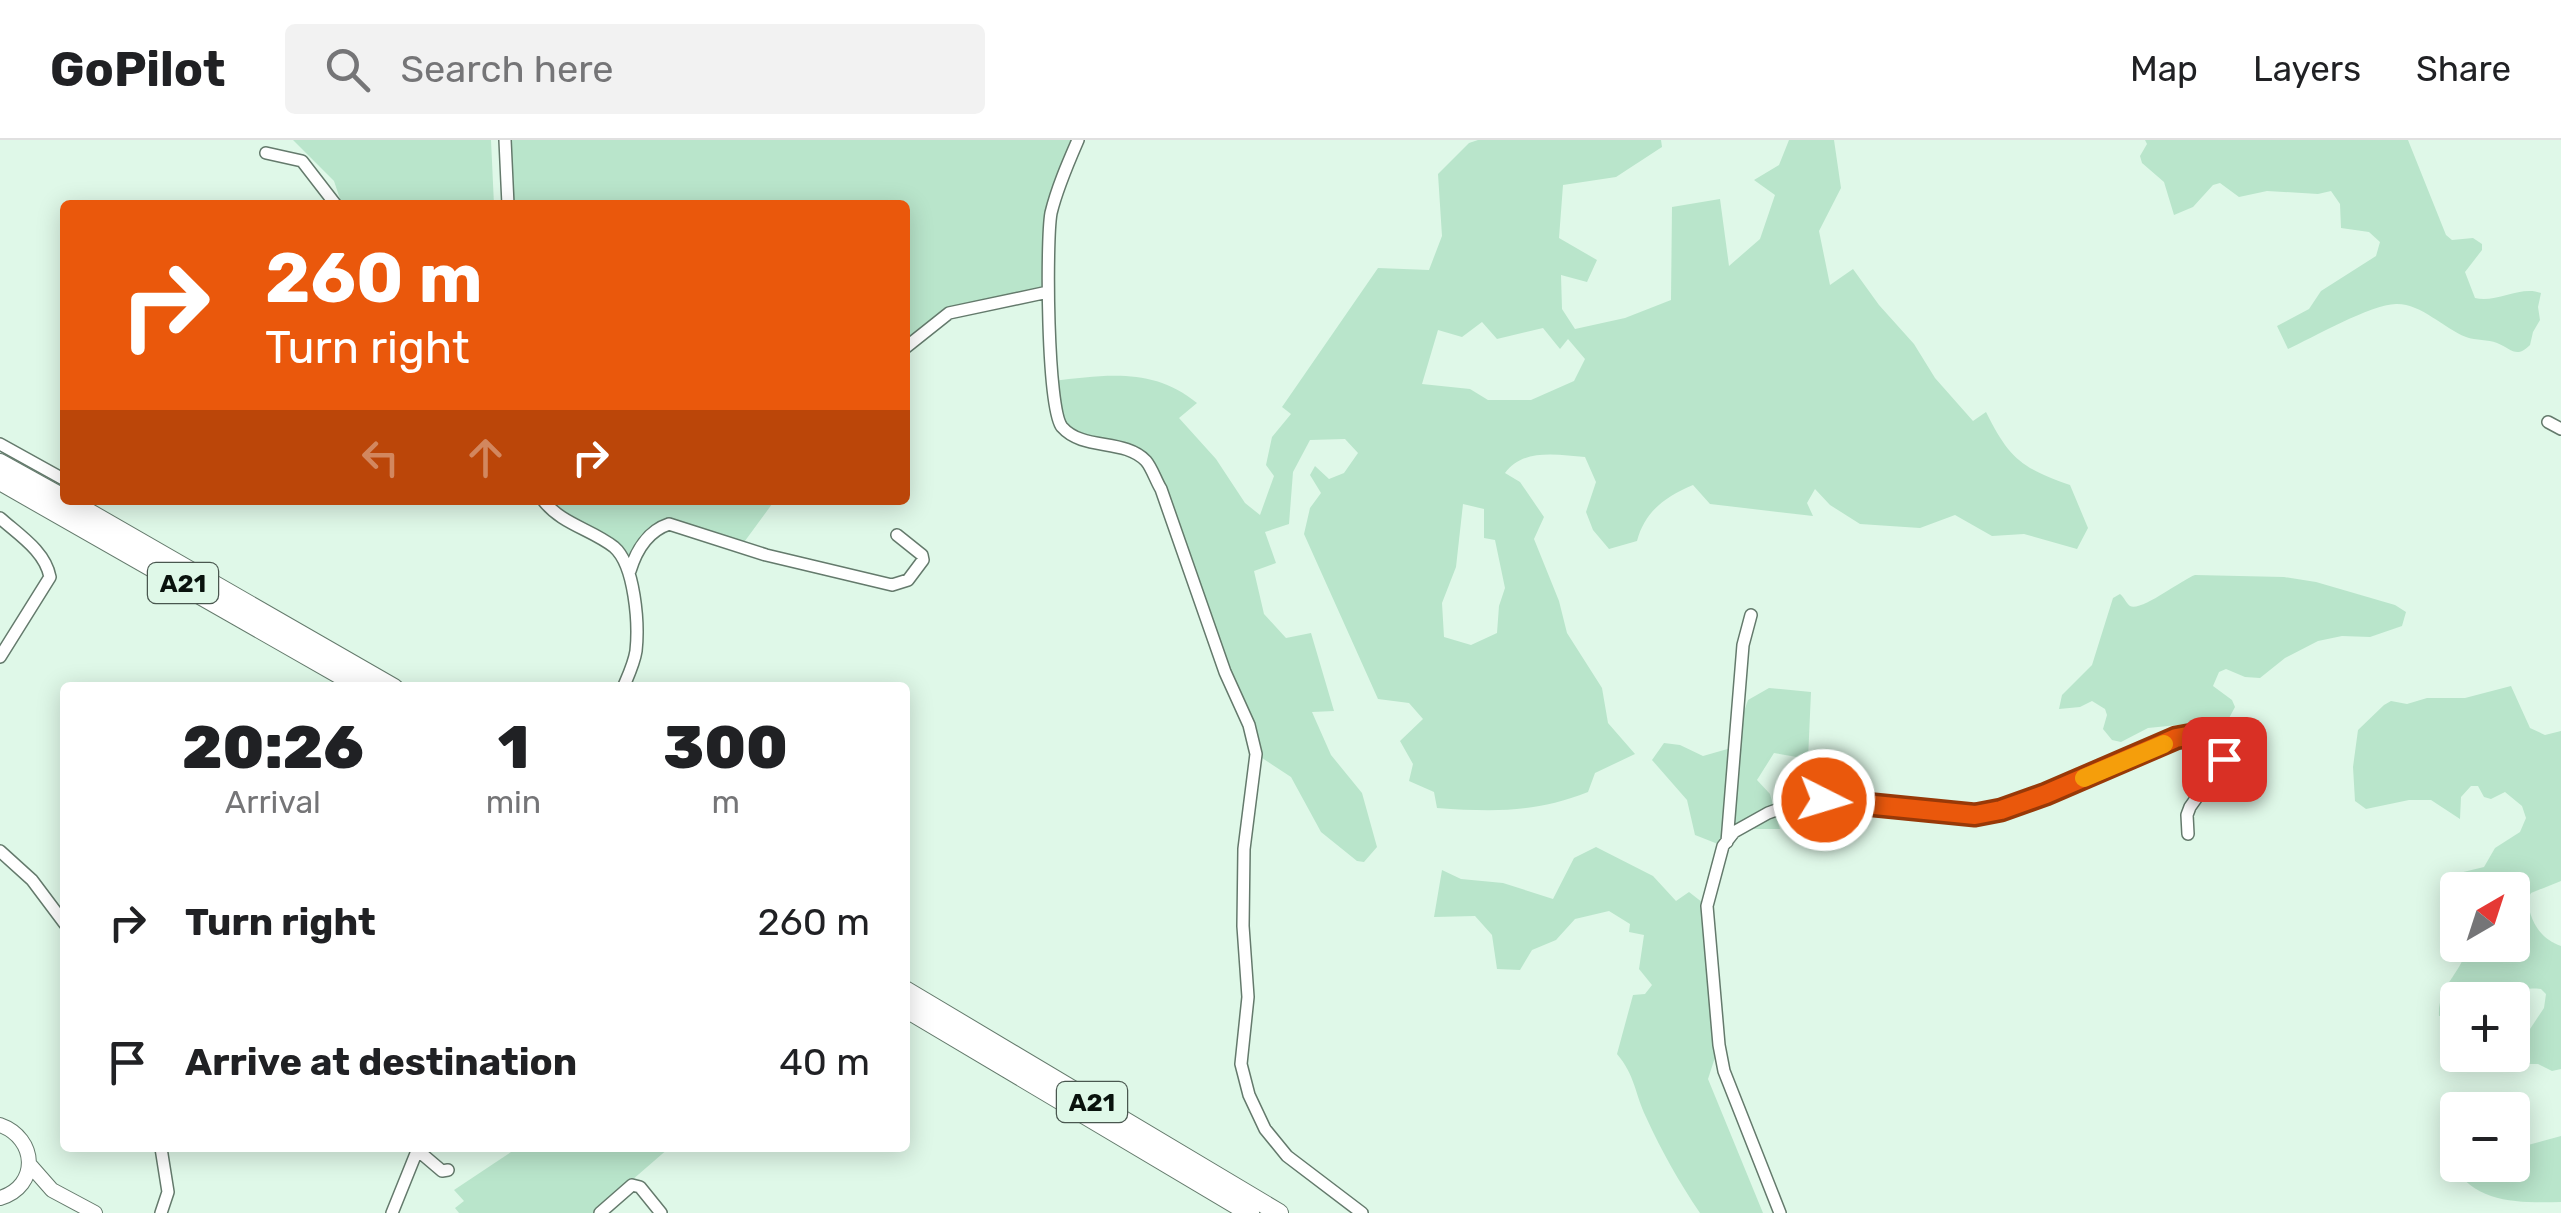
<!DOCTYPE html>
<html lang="en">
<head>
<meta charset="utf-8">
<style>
  :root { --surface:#fff; --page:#f2f2f2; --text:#202124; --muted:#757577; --line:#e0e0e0 }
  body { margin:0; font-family:Rubik,sans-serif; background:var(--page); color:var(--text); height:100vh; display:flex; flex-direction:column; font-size:38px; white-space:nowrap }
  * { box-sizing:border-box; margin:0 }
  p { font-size:32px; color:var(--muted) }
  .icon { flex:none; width:55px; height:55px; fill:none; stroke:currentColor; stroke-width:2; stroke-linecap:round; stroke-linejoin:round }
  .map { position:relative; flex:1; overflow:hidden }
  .panel { position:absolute; left:60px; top:542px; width:850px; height:470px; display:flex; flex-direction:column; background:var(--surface); border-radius:10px; box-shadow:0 5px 25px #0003 }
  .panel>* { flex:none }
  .hud { position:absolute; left:60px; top:60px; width:850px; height:305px; border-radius:10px; box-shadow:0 5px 25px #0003; background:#ea580c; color:#fff; overflow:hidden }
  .needle { width:65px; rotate:39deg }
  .tools { position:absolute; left:2440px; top:732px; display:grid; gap:20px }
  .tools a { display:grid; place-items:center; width:90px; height:90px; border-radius:10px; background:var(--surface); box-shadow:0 5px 25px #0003; font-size:50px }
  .pin { position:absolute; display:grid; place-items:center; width:85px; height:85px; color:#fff; margin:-42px; border-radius:20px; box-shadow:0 5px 15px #0006 }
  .me { position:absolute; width:110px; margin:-55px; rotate:95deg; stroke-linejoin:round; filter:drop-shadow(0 0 8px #0008) }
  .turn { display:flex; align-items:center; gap:35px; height:210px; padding:0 40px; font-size:45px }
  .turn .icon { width:130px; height:130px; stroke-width:2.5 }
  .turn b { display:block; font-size:70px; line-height:85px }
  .lanes { display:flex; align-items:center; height:95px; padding:0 40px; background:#0003; justify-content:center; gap:50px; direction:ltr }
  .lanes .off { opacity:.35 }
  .eta { display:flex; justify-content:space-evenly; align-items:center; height:170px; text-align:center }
  .eta b { font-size:60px; font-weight:800; line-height:70px }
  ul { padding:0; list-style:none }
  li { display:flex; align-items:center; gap:30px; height:140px; padding:0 40px }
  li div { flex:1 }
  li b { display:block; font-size:38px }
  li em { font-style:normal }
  header { display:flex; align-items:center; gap:60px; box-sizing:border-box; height:140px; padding:0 50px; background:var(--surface); border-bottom:2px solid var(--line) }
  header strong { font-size:48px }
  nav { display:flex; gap:55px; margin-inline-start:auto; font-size:35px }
  .search { width:700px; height:90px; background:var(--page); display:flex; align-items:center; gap:25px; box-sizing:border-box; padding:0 35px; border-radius:10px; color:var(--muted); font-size:38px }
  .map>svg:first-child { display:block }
</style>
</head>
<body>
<header>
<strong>GoPilot</strong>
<div class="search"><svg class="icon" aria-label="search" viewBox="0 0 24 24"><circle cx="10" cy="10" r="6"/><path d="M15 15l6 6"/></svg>Search here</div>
<nav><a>Map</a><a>Layers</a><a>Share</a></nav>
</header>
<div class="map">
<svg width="2561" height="1073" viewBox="0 0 2561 1073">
  <rect width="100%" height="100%" fill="#dff8e8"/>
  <path fill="#b9e5cb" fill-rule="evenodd" d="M293,0H491L494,65H342L334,41Z
    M505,0H1078L1051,74L1048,152L949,173L905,206V65H508Z
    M1478,0H1661L1662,7L1616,37L1563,45L1559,98L1597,120L1587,142L1561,135L1562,169L1575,189L1625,178L1671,160L1672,67L1720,59L1729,126L1760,99L1775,55L1754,40L1779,25L1789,0H1834L1841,48L1819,91L1830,145L1853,129L1879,165L1914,204L1935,238L1973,281L1986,272C2009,318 2021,328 2070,345L2088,388L2077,409L2024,394L1992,396L1955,375L1920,388L1860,384L1830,365L1815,349L1807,363L1813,376L1710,364L1693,345C1665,357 1645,371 1637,401L1609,409L1593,390L1586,372L1596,342L1585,317C1558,315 1523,308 1505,333L1520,342L1544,377L1534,399L1559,461L1567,493L1602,548L1608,583L1635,614L1595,633L1588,652C1534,673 1494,672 1437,668L1434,652L1409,641L1413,624L1400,601L1423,579L1409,563L1378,559L1304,394L1310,368L1321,353L1310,335L1315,326L1329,339L1344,333L1358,313L1345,299L1310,300L1293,332L1289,384L1265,392L1276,423L1254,431L1264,474L1286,498L1311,493L1334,571L1312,572L1331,615L1362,653L1377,707L1364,722L1357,721L1321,692L1291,637L1256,614L1146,320L1073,298L1058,283L1053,241C1106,235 1153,227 1197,263L1179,278L1216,319L1245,363L1260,375L1274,336L1266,325L1272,297L1291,274L1282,267L1378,128L1429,130L1442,96L1438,34L1469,3ZM1482,182L1497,199L1543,188L1560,209L1568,199L1585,219L1574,241L1531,260H1488L1470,249L1422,244L1438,190L1462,197ZM1463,364L1484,369V398L1495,400L1505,448L1499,466L1497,493L1471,505L1444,497L1442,463L1456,427Z
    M2145,0H2408L2446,95L2452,100L2473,98L2482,104V110L2465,132L2475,158C2497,163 2521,145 2541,153L2538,167L2540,180L2533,192L2530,205C2516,219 2512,209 2497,203C2488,199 2476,201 2466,197C2443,188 2422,164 2397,164C2373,163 2312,198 2288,209L2277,186L2309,169L2321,151L2376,116L2380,102L2369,92L2341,88L2340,64L2331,51L2318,54L2267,51L2239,57L2220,43L2213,45L2193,67L2174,75L2164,42L2142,23L2140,16L2147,4Z
    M543,360H775L742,405L669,381L631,414H621Z
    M2195,435L2284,437L2316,442L2395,465L2406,472L2402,486L2370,497L2342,496L2318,501L2285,518L2260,538L2245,537L2226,529L2219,532L2213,546L2232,560L2235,567L2228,580L2148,588L2121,602L2112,600L2103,589L2107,575L2105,569L2092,561L2080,567L2059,569L2062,555L2092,525L2113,458L2120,454C2124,457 2126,463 2130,466C2141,472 2181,440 2195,435Z
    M2511,546L2530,588L2545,595L2561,591V741L2531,753L2527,760C2531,782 2540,799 2561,806V929L2552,931L2538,924H2515L2510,919L2544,868L2546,854L2541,849C2511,846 2486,860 2458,860L2457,875L2439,876C2437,845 2466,830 2466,805H2512V750H2458L2457,776L2447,745L2455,734L2484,727L2495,708L2520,692L2526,678L2522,666L2505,652L2491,659L2484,657L2478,646H2471L2461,657L2460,679L2431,660H2409L2366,669L2355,661L2353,627L2358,590L2384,565L2391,561L2407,564L2427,558H2465Z
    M1769,548L1811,552L1808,619L1774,613L1757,640L1770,654L1780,689H1736L1723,706L1695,695L1687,660L1652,620L1664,603L1680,605L1703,616L1731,608L1748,560Z
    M1596,707L1653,736L1676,761L1689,752L1707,766L1719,905L1708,939L1763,1073H1700C1679,1042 1662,1012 1646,977C1635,954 1635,935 1617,914L1633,855L1645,854L1652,845L1639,829L1644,795L1629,792L1630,784L1609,771L1575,779L1556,800L1532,810L1520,830L1497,829L1492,795L1475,776L1434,777L1442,730L1461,739L1503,743L1553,759L1574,718Z
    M2561,996V1062C2521,1063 2474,1064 2454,1025L2457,1015L2458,1025H2512L2513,1009Z
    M517,1008H669L594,1073H459L455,1068L464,1061L454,1050Z"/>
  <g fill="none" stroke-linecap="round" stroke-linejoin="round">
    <g stroke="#647a6c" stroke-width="14">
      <path id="minor" d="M505,0L508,65
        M1078,0C1068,23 1057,48 1051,73C1046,101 1047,269 1062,287C1083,311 1124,298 1146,321C1152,328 1156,341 1161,349L1225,532L1249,585L1256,614L1244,709L1243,786L1248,857L1241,924L1249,955L1265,989L1287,1016L1362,1073
        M266,13L302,21L336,65
        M905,208L949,173L1048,152
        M2548,282L2561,289
        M0,304L65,340
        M543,360C561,384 591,389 614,407C635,425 639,484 636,511C634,524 628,536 623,548
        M0,378C19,395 45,411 50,437L0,517
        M630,431C636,411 648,391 669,384L766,415L892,445L908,440L923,420L922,415L897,395
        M1727,702L1743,505L1751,475
        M0,711L32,740L65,784
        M161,1008L168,1052L161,1073
        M415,1008L442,1031L448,1030
        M392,1073L417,1011
        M600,1073L632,1045L640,1047L661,1073
        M1780,1073L1724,931L1719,905L1707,766L1723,706L1734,692L1768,673L1796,663L1824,661L1956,675L2001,670L2105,630L2176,598C2193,594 2214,590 2225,606L2224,619L2190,667L2187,675L2188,694"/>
    </g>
    <g stroke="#647a6c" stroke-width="16">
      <path id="major" d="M0,985C37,998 40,1046 0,1058
        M30,1025L52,1050L95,1073"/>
    </g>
    <g stroke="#647a6c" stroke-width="20">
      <path id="highway" d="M0,323L65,359
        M0,341L363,548
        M67,360L394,548
        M905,850L1279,1073
        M905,868L1250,1073"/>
    </g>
    <use href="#minor" stroke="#fff" stroke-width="11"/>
    <use href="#major" stroke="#fff" stroke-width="14"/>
    <use href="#highway" stroke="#fff" stroke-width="18"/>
  </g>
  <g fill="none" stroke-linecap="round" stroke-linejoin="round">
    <g stroke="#983908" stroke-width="25">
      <path id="route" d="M1824,660L1975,675L2001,670L2046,654L2176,598L2198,594L2221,600L2225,606L2224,619"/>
    </g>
    <use href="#route" stroke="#ea580c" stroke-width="18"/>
    <path stroke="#f59e0b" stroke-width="18" d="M2084,638L2164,604"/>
  </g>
  <g text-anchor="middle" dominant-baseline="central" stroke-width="10" stroke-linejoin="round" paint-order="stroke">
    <g fill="#dff8e8" stroke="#49574f" stroke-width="2.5">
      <rect x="148" y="423" width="70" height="40" rx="8"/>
      <rect x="1057" y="942" width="70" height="40" rx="8"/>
    </g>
    <g font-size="25" font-weight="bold" fill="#09120d">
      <text x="183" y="443">A21</text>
      <text x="1092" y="962">A21</text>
    </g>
  </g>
</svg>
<div class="tools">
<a><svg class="needle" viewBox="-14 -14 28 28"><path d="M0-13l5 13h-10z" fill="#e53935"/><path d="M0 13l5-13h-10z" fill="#757577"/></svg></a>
<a>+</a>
<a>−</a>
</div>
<div class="pin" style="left:2224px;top:619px;background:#d93025"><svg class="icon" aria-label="arrive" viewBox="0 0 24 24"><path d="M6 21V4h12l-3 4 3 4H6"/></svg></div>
<svg class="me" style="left:1824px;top:660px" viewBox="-20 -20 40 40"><circle r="17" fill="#ea580c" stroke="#fff" stroke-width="3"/><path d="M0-11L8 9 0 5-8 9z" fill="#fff"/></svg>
<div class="hud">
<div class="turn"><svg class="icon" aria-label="right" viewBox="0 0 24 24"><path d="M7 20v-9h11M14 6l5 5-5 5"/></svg><div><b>260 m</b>Turn right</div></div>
<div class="lanes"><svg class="icon off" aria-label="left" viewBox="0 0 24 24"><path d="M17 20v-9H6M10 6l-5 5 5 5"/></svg><svg class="icon off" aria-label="ahead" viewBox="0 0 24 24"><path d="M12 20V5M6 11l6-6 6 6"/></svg><svg class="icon" aria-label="right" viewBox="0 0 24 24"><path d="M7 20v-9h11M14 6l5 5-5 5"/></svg></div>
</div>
<section class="panel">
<div class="eta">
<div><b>20:26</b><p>Arrival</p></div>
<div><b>1</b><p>min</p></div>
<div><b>300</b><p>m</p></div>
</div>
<ul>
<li><svg class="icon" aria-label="right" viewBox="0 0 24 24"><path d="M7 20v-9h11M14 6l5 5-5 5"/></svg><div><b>Turn right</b></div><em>260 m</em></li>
<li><svg class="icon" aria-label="arrive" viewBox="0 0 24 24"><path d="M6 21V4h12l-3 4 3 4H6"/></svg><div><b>Arrive at destination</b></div><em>40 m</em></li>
</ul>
</section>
</div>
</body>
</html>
